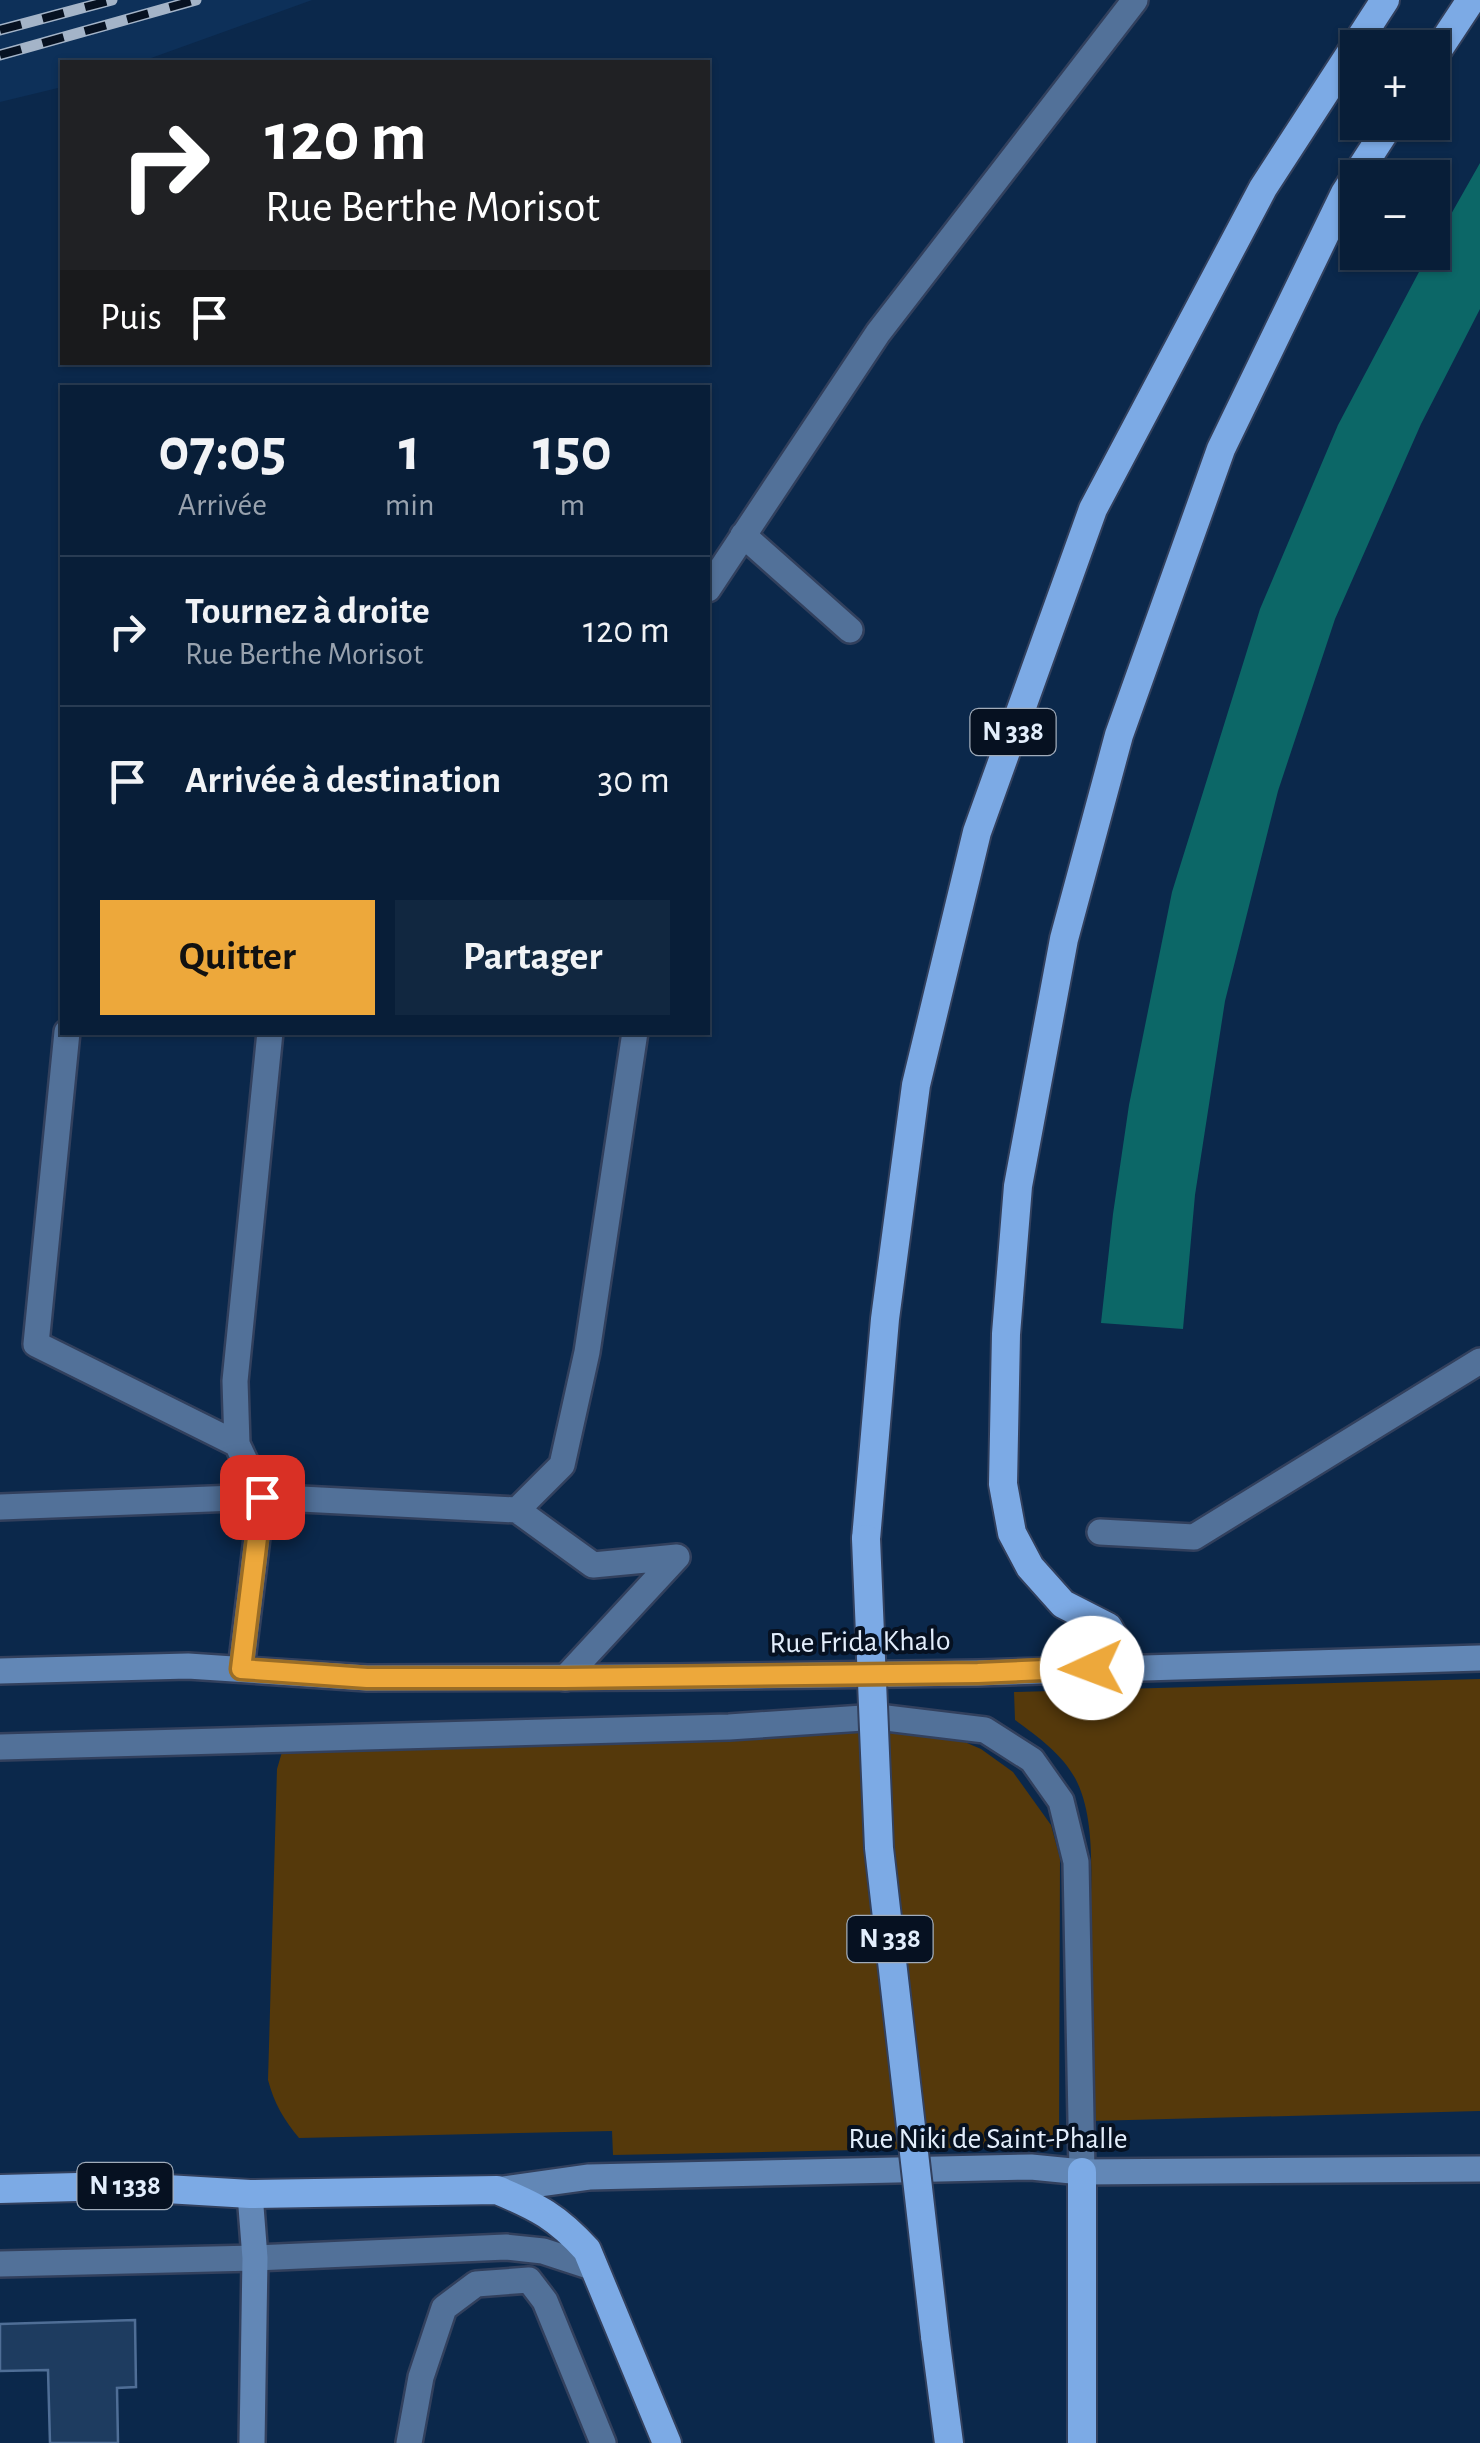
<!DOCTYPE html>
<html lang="fr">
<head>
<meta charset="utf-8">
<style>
  :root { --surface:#081e38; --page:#112740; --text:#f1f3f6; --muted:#98a2ae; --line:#293c53; --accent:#eda83b }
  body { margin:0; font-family:"Alegreya Sans",sans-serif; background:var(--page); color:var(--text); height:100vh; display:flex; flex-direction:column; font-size:38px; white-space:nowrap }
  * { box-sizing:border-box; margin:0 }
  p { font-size:32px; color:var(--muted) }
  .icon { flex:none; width:55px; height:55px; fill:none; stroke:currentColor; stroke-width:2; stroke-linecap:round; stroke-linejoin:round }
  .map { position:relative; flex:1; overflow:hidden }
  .side { position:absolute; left:60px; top:385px; width:650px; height:650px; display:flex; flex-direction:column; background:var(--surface); border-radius:0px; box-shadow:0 2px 8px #0004,0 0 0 2px var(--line) }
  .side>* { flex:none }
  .hud { position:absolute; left:60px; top:60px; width:650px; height:305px; border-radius:0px; box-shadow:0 2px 8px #0004,0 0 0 2px var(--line); background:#202124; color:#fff; overflow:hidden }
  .buttons { position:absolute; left:1340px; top:30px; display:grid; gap:20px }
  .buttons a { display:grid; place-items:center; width:110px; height:110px; border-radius:0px; background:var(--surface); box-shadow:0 2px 8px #0004,0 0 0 2px var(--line); font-size:50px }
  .pin { position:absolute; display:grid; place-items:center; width:85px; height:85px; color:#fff; margin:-42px; border-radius:20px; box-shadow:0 5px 15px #0006 }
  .me { position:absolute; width:110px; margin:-55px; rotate:268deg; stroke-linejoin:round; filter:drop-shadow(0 0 8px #0008) }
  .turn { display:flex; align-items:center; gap:35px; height:210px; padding:0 40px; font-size:45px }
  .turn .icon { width:130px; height:130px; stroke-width:2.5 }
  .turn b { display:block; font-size:70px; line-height:85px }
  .then { display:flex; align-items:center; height:95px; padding:0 40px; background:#0003; gap:20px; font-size:38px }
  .eta { display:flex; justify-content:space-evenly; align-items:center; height:170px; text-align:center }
  .eta b { font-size:60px; font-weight:600; line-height:70px }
  .button { display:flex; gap:20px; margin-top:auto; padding:20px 40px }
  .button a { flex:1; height:115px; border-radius:0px; background:var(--accent); color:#111; font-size:40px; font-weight:600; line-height:115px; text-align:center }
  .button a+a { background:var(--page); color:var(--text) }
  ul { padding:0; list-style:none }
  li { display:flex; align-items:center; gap:30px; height:150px; padding:0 40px; border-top:2px solid var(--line) }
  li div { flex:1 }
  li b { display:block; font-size:38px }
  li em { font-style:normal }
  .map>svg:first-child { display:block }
</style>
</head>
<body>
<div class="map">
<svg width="1480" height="2443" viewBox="0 0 1480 2443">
  <rect width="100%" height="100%" fill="#0b284b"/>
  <path fill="#0d3059" d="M0,0H312L140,62H62V87L0,102Z"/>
  <path fill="#55390b" d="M1480,1679V2111L1091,2121C1091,2059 1090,1998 1090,1937C1090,1890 1098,1820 1075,1778C1062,1754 1037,1736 1015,1720L1014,1692Z
    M924,1729L953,1737L981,1749L1013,1772L1051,1825L1060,1858L1059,2146L613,2155L612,2131L299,2138C284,2120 274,2103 268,2080L277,1769L282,1752Z"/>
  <path fill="#0c6767" d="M1480,163V309L1421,424L1335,619L1278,791L1225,1001L1195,1195L1183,1329L1101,1323L1113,1214L1129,1105L1172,892L1260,609L1338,425L1429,253L1432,252L1433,246Z"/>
  <path fill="#1e3c60" stroke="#4f6e96" stroke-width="2.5" d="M135,2320L136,2387L117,2388L118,2443H50L48,2370L0,2371V2324Z"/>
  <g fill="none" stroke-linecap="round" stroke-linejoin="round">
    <g stroke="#32405d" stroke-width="30">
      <path id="service" d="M743,535L850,630
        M708,589L878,333L1135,0
        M67,1032L36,1344L237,1444
        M0,1507L262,1497L517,1510L593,1565L677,1557L565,1678
        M517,1510L562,1465L587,1352L635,1032
        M1100,1532L1194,1537L1480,1361
        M241,1669L262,1497L237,1444L235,1381L270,1032
        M0,1747L729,1727L878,1717L985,1730L1032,1760L1061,1801L1076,1862L1082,2172
        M0,2264L255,2258L506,2247L543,2251L595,2268
        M409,2443L421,2377L444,2308L476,2284L529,2280L545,2301L603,2443"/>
    </g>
    <g stroke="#32405d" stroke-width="30">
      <path id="secondary" d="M0,1671L188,1666L367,1678L673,1677L978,1673L1480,1658
        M497,2190L589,2177L1031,2167L1082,2172L1480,2169
        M250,2194L255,2258L252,2443"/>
    </g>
    <g stroke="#32405d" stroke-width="32">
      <path id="trunk" d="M1432,59L1471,0
        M866,1539L885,1319L916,1085L977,832L1093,509L1263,188L1385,0
        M1131,1667L1108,1627L1063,1604L1030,1567L1012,1533L1003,1484L1006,1334L1018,1186L1064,939L1119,735L1221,449L1345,193L1391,122
        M0,2189L116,2186L250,2194L497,2190C538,2207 557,2217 587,2250L667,2443
        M935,2336L949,2443
        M1082,2443V2172"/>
    </g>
    <use href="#service" stroke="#527199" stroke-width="25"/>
    <use href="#secondary" stroke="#6287b6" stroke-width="25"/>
    <use href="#trunk" stroke="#7caae5" stroke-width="28"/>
    <g stroke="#a4b4c8" stroke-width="11">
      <path id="rail" d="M0,30L112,0
        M0,55L196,0"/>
    </g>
    <use href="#rail" stroke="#061121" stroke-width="8" stroke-dasharray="22" stroke-linecap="butt"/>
    <g stroke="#32405d" stroke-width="32" stroke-linecap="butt">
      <path id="trunk-bridge" d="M866,1539L879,1848L935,2336"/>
    </g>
    <use href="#trunk-bridge" stroke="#7caae5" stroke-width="28"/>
  </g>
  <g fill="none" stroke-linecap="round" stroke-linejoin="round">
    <g stroke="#9a6d26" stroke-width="25">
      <path id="route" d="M262,1497L241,1669L367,1678H565L978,1673L1092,1668"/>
    </g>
    <use href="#route" stroke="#eda83b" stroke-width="18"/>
  </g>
  <g text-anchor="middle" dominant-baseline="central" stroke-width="8" stroke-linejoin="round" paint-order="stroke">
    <g fill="#061121" stroke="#a1acba" stroke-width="2.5">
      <rect x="970.5" y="709" width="85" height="46" rx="8"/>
      <rect x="847.5" y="1916" width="85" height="46" rx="8"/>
      <rect x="77.5" y="2163" width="95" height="46" rx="8"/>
    </g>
    <g font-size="28" font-weight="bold" fill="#e3eefc">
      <text x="1013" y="732">N 338</text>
      <text x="890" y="1939">N 338</text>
      <text x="125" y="2186">N 1338</text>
    </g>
    <g font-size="30" fill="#e3eefc" stroke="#061121">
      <text transform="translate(860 1642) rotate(-1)">Rue Frida Khalo</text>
      <text x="988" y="2139">Rue Niki de Saint-Phalle</text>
    </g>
  </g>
</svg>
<div class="buttons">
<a>+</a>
<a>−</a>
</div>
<div class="pin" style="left:262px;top:1497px;background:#d93025"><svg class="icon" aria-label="arrive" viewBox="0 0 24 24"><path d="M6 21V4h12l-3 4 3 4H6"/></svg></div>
<svg class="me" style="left:1092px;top:1668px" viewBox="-20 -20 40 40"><circle r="19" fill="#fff"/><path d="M0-13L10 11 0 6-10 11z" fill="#eda83b"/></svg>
<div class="hud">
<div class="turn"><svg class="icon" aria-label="right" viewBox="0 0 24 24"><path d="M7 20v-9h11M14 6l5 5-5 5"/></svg><div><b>120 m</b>Rue Berthe Morisot</div></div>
<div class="then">Puis<svg class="icon" aria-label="arrive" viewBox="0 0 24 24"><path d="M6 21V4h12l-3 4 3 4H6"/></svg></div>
</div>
<section class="side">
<div class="eta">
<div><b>07:05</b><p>Arrivée</p></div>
<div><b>1</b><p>min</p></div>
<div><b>150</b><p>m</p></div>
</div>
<ul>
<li><svg class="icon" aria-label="right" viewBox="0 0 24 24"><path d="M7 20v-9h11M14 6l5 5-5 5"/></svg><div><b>Tournez à droite</b><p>Rue Berthe Morisot</p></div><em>120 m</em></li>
<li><svg class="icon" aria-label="arrive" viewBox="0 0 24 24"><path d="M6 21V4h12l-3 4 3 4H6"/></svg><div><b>Arrivée à destination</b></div><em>30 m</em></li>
</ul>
<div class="button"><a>Quitter</a><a>Partager</a></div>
</section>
</div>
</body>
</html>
